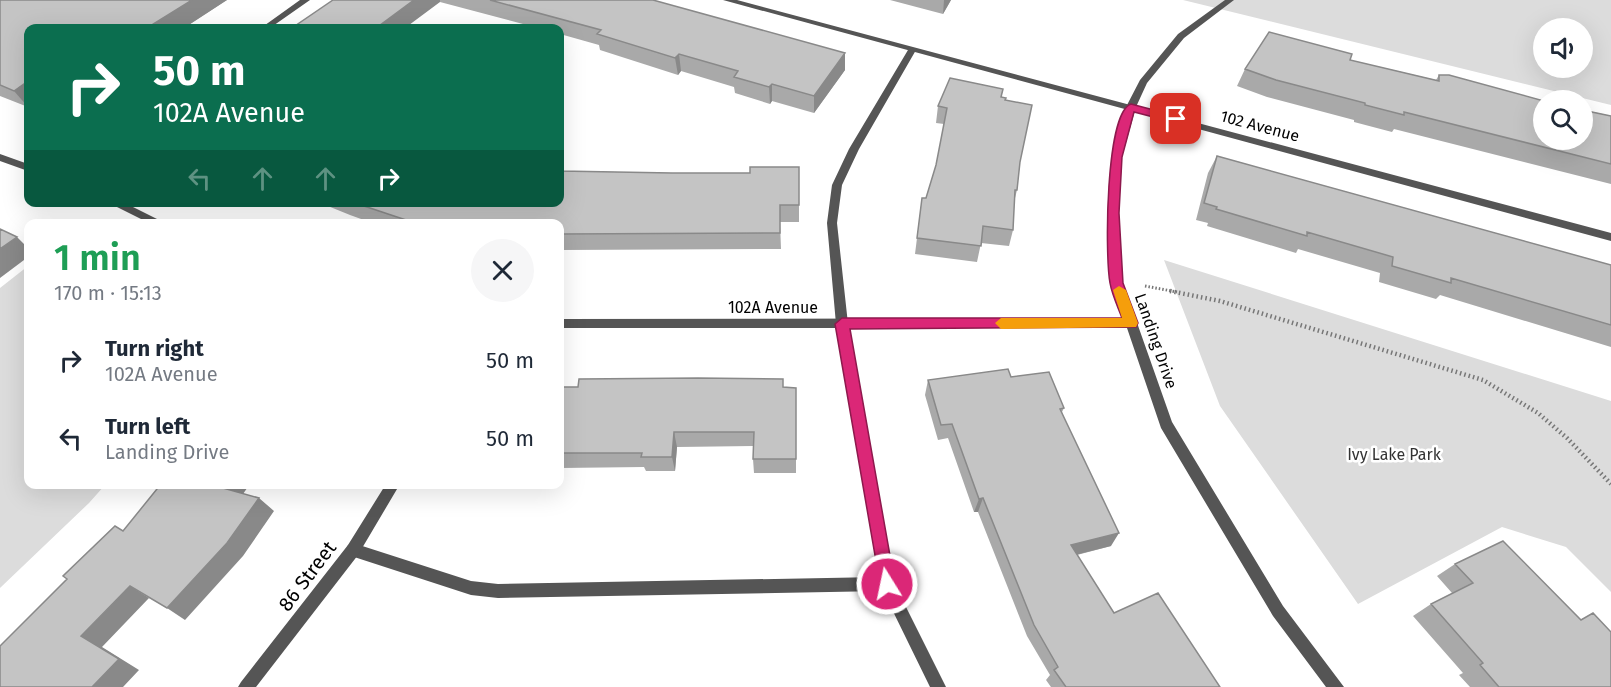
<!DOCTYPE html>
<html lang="en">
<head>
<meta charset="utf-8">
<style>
  :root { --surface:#fff; --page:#f6f6f7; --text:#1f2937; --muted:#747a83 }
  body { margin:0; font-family:"Fira Sans",sans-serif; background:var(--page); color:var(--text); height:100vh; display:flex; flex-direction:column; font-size:22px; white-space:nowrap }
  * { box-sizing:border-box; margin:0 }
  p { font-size:20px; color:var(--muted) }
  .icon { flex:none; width:33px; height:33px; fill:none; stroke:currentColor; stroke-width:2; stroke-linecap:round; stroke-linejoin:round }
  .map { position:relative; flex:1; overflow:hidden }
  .details { position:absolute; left:24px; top:219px; width:540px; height:270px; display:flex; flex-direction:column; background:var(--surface); border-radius:12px; box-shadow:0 6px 24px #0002 }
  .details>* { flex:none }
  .guide { position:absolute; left:24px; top:24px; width:540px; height:183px; border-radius:12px; box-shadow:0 6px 24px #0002; background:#0b6e4f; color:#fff; overflow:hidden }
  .tools { position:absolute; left:1533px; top:18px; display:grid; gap:12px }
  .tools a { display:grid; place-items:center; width:60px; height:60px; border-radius:50%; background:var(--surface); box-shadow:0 6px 24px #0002; font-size:30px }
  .pin { position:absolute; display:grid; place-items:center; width:51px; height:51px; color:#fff; margin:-26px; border-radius:12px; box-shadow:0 3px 9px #0006 }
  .me { position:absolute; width:66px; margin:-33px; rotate:350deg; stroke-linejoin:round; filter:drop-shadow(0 0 4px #0008) }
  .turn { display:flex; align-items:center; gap:21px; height:126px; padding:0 30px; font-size:27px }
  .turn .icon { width:78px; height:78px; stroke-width:2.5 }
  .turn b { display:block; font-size:42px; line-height:51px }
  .lanes { display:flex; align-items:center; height:57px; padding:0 30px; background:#0003; justify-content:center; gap:30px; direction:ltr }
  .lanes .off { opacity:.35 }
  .round { display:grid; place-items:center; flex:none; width:63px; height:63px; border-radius:32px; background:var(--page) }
  .summary { display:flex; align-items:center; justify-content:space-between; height:102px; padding:0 30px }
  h1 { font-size:36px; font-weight:600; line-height:45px; color:#1e9e55 }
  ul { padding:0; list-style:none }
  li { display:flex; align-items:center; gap:18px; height:78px; padding:0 30px }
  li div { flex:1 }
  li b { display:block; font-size:22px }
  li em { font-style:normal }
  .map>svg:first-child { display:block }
</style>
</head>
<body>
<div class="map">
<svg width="1611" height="687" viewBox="0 0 1611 687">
  <rect width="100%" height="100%" fill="#fff"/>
  <path fill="#dcdcdc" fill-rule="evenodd" d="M1183,0H1611V105ZM1544,28H1582V68H1544Z
    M1164,260L1611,401V592L1566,547L1502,527L1358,604L1220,406Z
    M28,266V484L105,485L89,503L0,588V288Z"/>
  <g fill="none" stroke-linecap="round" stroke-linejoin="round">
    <path stroke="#777" stroke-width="3" stroke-dasharray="1.5 2" stroke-linecap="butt" d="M1145,286L1177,292"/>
    <path stroke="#777" stroke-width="4.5" stroke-dasharray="1.5 3" stroke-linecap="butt" d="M1170,291L1220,301L1483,380L1538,413L1567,438L1611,484"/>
    <path fill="#555" fill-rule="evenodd" d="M912,47L916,50L859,149L842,185L837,223L848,324L894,583L946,687H930L883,591L498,598L471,595L348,555L346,550L348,545L353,543L471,581L498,584L879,577L836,324L827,223L832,185L849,149L908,50Z"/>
    <path fill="#555" fill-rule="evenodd" d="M300,0H310L270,28H261Z
      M723,0H737L1611,233V241Z
      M386,484H400L358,555L256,687H238L241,682L348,545Z"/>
    <path fill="#555" fill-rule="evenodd" d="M1225,0H1234L1184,38L1147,83L1136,107L1122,157L1118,213L1123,283L1172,422L1283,606L1344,687H1326L1273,616L1161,428L1127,328H560V319L1123,318L1111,283L1108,213L1112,157L1126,107L1140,80L1178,34Z
      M0,154L28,164V171L0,161Z
      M107,202H123L167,224H151Z"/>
  </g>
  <path fill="#a9a9a9" d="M0,0H227L184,28H28V107L0,96Z
    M333,0H653L845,70L814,113L772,101L770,104L735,93L734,87L681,71L678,75L600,50L599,45L560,34V28H538L440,2Z
    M890,0H951L943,14Z
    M1350,60L1436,80L1439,75L1524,96L1611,116V184L1394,129L1392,132L1354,122V120L1267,97L1237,86L1245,69Z
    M1001,97L1005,100L1020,162L1017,190L1014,202L1013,230L1009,246L981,243L977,262L915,254L922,198H926L936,165L944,124L936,123L938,106Z
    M1217,156L1611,265V347L1440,295L1436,299L1379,282L1380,273L1298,249L1296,253L1207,226L1208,223L1196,220L1208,173Z
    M562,165L564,171L672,173H750L799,167V222H780L781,249L560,250V224H375L350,215L318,202H560Z
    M1011,377L1064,408L1062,412L1111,546L1077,555L1114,613L1220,687H1051L1046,680L1050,675L1027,636L978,512H974L948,438L938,440L925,395L928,380Z
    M560,387L796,388V473H754L753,459V446L677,447L675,471H646L644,467L560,468Z
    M1455,564L1580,620L1593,613L1611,687H1470L1459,675L1463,673L1413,616L1431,604L1452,593L1437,576Z"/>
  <path fill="#898989" d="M192,0H227L184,28H147Z
    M414,0H440V2L405,28H376Z
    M944,0H951L943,14Z
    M845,53V70L814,113V96Z
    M679,54L681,71L678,75L675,58Z
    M28,81V107L14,91Z
    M772,84V101L770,104L769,87Z
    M17,237L28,248V257L0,278V249Z
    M674,432L677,447L675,471L672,457Z
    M225,484H250L238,501L223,488Z
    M259,498L274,511L243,556L185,620L167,608Z
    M983,498L978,512H974L979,499Z
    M1119,533L1111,546L1063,558L1071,545Z
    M130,586L149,598L102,647L139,670L123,687H92L81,636Z"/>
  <path fill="#c4c4c4" stroke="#898989" stroke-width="1.5" d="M0,0H192L147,28H28V81L14,91L0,85Z
    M333,0H414L376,28H292Z
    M490,0H653L845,53L814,96L772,84L769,87L734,77L738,71L679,54L675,58L597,34L601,30Z
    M1269,32L1352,54L1350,60L1439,81V75H1449L1544,101V140H1582V110L1611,116V164L1404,112V115L1365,105V103L1276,80L1245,69Z
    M950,78L1003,89L1001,97L1006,98L1005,100L1032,105L1020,162L1017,190H1015L1013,230L983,226L981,246L917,238L922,198H926L936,165L947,108L938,106Z
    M1217,156L1611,265V325L1451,278V283L1392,266L1393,257L1307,232V236L1216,209L1217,207L1204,203Z
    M560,165H562L560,171L672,173H750V167H799V205H780V233L560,234V224H430L406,220L352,202H560Z
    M0,229L17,237L0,249Z
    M1008,369L1011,377L1049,372L1064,408L1060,409L1119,533L1071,545L1114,613L1158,593L1220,687H1066L1054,670L1058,667L1034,625L983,498L979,499L952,424L941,425L928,380Z
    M698,378L783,379V387L796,388V459H753L754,432H674L672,457H641L642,453H560V387H578L579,379Z
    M161,484H225L223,488L259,498L227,543L167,608L130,586L81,636L119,659L92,687H0V646L67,579L63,576L115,526L123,531Z
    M1503,541L1581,620L1593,613L1611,632V687H1499L1480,665L1483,663L1431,604L1473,583L1455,564Z"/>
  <path fill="#db2777" stroke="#8e194d" stroke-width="1.5" d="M1131,104L1180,117L1182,119L1176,123L1134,112L1122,157L1119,213L1123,283L1138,323L1136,327L850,329L895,584L893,590L887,592L881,590L835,324L842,318H1122C1118,307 1112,295 1110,283C1105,257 1105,113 1131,104Z"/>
  <path fill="#f59e0b" d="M1119,286L1126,290L1138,323L1136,327L1001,329L995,323L1001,318H1122L1113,290Z"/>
  <g text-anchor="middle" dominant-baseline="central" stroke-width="5" stroke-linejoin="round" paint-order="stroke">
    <g font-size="16" fill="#000" stroke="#fff">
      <text transform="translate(1260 126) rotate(15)">102 Avenue</text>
      <text x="773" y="307">102A Avenue</text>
      <text transform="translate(1156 341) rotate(71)">Landing Drive</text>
    </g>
    <g font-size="16" fill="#333" stroke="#fff">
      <text x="1394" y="454">Ivy Lake Park</text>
    </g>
    <g font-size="20" fill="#000" stroke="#fff">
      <text transform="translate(307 576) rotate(-53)">86 Street</text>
    </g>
  </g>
</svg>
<div class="tools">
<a><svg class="icon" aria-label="sound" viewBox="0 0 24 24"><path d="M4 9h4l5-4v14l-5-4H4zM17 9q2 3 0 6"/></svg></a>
<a><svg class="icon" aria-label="search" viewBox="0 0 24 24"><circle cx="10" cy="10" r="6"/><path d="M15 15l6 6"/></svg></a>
</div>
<div class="pin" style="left:1176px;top:119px;background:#d93025"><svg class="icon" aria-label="arrive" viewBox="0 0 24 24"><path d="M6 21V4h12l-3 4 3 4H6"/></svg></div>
<svg class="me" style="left:887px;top:584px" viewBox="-20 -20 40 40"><circle r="17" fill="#db2777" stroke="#fff" stroke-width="3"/><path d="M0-11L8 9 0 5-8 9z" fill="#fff"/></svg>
<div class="guide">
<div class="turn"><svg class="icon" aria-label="right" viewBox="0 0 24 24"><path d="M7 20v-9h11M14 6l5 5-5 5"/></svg><div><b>50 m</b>102A Avenue</div></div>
<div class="lanes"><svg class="icon off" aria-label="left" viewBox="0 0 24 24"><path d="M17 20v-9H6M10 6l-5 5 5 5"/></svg><svg class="icon off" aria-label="ahead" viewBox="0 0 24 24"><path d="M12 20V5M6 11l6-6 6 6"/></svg><svg class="icon off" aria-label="ahead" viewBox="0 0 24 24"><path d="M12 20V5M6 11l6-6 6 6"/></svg><svg class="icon" aria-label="right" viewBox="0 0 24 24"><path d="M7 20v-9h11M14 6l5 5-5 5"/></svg></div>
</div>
<section class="details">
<div class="summary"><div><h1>1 min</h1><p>170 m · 15:13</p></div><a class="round"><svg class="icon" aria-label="close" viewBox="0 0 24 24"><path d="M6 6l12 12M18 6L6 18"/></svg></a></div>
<ul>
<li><svg class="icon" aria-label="right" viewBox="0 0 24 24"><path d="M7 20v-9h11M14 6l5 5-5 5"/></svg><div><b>Turn right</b><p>102A Avenue</p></div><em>50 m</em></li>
<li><svg class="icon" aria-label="left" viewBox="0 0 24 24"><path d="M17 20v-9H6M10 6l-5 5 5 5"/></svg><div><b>Turn left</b><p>Landing Drive</p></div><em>50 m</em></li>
</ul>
</section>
</div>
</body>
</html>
